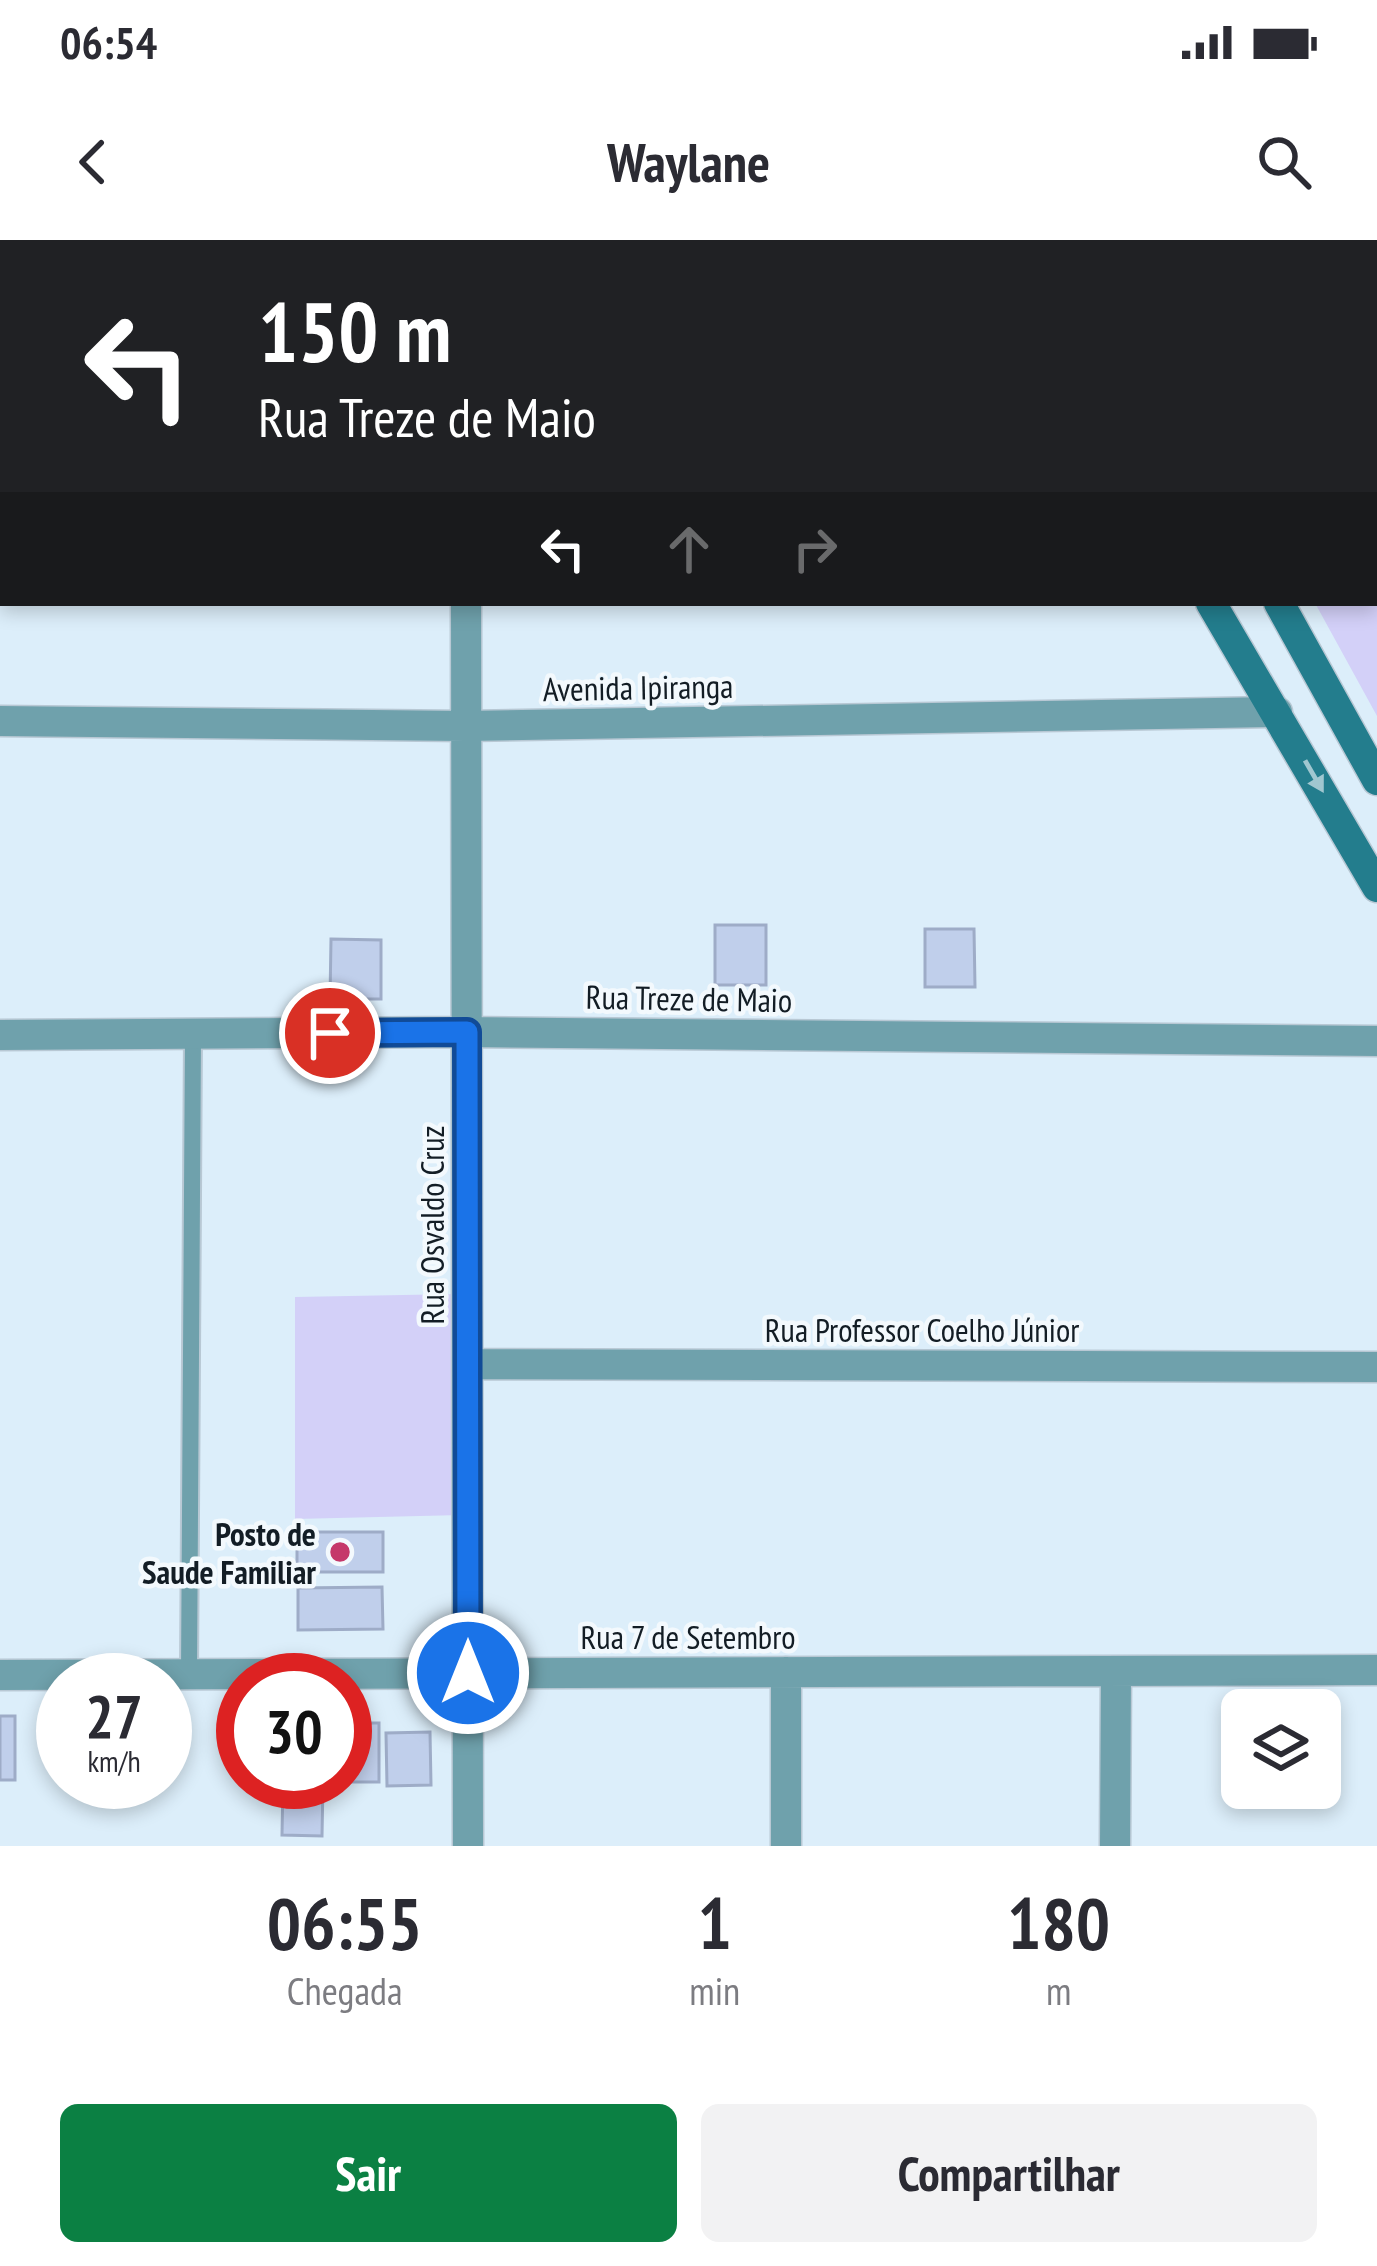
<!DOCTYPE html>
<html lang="pt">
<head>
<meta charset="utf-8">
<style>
  :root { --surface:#fff; --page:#f2f2f3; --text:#2b2b33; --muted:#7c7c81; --accent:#0b8043 }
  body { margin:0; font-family:"PT Sans Narrow",sans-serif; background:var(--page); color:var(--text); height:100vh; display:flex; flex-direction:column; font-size:45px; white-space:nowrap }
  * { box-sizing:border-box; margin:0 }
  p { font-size:39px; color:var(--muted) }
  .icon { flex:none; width:66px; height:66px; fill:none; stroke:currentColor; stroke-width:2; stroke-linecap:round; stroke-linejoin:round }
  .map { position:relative; height:1606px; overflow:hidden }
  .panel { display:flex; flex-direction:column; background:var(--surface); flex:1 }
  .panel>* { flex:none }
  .guide { position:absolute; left:0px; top:0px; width:1377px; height:366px; box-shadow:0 6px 18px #0003; background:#202124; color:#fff; overflow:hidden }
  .tools { position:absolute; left:1221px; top:1449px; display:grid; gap:24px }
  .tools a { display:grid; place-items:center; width:120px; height:120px; border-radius:18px; background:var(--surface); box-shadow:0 6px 18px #0003; font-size:60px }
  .speed { position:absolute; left:36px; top:1413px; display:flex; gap:24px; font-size:60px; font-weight:700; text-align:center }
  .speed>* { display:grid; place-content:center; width:156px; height:156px; border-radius:50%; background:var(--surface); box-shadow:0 6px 18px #0003; line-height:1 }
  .speed small { font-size:30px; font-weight:400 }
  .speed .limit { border:18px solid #d22; background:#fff; color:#111 }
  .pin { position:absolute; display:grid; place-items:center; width:102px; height:102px; color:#fff; margin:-51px; border:6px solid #fff; border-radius:50%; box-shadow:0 3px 12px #0007 }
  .me { position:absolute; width:132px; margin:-66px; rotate:0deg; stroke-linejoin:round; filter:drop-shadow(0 0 9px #0008) }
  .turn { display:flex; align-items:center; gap:42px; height:252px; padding:0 60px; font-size:54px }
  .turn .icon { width:156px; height:156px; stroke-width:2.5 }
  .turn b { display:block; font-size:84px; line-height:102px }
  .lanes { display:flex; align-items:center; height:114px; padding:0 60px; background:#0003; justify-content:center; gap:60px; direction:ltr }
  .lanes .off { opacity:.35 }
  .eta { display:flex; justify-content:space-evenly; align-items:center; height:204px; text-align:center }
  .eta b { font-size:72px; font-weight:700; line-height:84px }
  .cta { display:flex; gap:24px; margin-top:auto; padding:24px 60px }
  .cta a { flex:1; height:138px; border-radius:18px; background:var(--accent); color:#fff; font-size:48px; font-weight:700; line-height:138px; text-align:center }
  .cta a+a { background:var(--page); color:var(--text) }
  .status { display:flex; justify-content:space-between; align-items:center; height:84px; padding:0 60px; background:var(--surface); direction:ltr }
  .status svg { height:33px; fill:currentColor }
  header { display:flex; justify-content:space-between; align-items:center; height:156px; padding:0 60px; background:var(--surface); font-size:54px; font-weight:700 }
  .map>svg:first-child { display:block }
</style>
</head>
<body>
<div class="status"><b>06:54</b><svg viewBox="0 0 49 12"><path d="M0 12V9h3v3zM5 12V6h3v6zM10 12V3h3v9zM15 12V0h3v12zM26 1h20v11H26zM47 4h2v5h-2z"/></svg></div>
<header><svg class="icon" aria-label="back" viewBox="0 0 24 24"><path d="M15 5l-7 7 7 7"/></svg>Waylane<svg class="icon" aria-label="search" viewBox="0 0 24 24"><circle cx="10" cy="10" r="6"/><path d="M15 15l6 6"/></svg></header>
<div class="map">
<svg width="1377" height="1606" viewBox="0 0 1377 1606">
  <rect width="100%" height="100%" fill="#dceefa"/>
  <path fill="#d3d0f8" d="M1115,0H1377V476L1315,363H1374V3Z
    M457,1054L462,1275L295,1279V1057Z"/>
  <path fill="#c0cfeb" stroke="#9eacc7" stroke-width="3" d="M532,0H838V3H532Z
    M715,685H766V745H715Z
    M925,689H974L975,747H925Z
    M331,699L381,700V759H330Z
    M297,1292H383V1332H297Z
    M382,1347L383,1389L298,1390V1348Z
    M0,1476H15V1540H0Z
    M345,1483H379V1542H345Z
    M430,1492L431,1545L387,1546L386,1493Z
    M283,1542H323L322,1596L282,1595Z"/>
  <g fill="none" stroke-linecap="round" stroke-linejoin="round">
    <g stroke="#b8c8d4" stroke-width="20">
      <path id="lane" d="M189,1434L193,794"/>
    </g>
    <g stroke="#b8c8d4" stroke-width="33">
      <path id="street" d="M466,0V3
        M0,148H3
        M466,363L468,1606
        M0,481L465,486L1277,472
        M0,795L467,792L1377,801
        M468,1124L1377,1127
        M786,1432V1606
        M0,1435L1377,1430
        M1115,1606L1116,1431"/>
    </g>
    <g stroke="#b8c8d4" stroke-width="33">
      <path id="secondary" d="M1008,0L1009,3
        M1079,0L1080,3
        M1211,363L1377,647
        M1279,363L1377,540"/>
    </g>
    <use href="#lane" stroke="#6fa1ac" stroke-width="16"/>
    <use href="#street" stroke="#6fa1ac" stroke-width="30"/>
    <use href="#secondary" stroke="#237d8d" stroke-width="30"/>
  </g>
  <defs><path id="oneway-solid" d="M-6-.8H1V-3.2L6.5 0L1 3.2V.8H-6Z" transform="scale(3)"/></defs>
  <use fill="#a0c7d0" href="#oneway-solid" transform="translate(1314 536) rotate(60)"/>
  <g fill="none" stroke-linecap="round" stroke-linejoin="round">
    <g stroke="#114b97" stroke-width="30">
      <path id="route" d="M330,793L467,792L468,1433"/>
    </g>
    <use href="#route" stroke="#1a73e8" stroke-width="21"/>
  </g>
  <circle fill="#c5386a" stroke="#f3f9fd" stroke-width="4.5" cx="340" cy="1312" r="12"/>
  <g text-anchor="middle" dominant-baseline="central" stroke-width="9" stroke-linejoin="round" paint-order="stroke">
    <g font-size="33" fill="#131d25" stroke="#f3f9fd">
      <text transform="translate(638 447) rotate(-1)">Avenida Ipiranga</text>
      <text transform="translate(689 758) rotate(1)">Rua Treze de Maio</text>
      <text transform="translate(431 985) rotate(-90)">Rua Osvaldo Cruz</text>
      <text x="922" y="1089">Rua Professor Coelho Júnior</text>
      <text x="688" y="1396">Rua 7 de Setembro</text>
    </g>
    <g font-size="33" font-weight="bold" fill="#131d25" stroke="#f3f9fd" text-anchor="end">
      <text x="316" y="1293">Posto de<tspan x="316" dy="38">Saude Familiar</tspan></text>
    </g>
  </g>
</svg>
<div class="tools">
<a><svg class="icon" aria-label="layers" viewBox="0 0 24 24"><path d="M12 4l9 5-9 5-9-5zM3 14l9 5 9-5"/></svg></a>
</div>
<div class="speed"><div>27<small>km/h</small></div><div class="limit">30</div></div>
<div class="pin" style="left:330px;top:793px;background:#d93025"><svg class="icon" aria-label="arrive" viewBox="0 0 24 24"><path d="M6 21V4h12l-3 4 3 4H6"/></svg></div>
<svg class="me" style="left:468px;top:1433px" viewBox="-20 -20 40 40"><circle r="17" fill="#1a73e8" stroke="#fff" stroke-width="3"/><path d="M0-11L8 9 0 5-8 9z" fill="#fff"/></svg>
<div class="guide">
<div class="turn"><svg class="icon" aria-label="left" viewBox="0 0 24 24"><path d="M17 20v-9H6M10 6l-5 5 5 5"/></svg><div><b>150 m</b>Rua Treze de Maio</div></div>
<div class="lanes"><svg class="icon" aria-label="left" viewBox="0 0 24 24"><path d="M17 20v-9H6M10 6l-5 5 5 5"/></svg><svg class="icon off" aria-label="ahead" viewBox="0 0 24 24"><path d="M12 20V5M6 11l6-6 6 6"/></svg><svg class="icon off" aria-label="right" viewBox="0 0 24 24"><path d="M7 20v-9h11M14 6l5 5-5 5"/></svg></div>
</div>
</div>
<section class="panel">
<div class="eta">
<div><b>06:55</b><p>Chegada</p></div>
<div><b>1</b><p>min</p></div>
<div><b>180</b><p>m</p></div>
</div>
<div class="cta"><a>Sair</a><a>Compartilhar</a></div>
</section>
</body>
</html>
